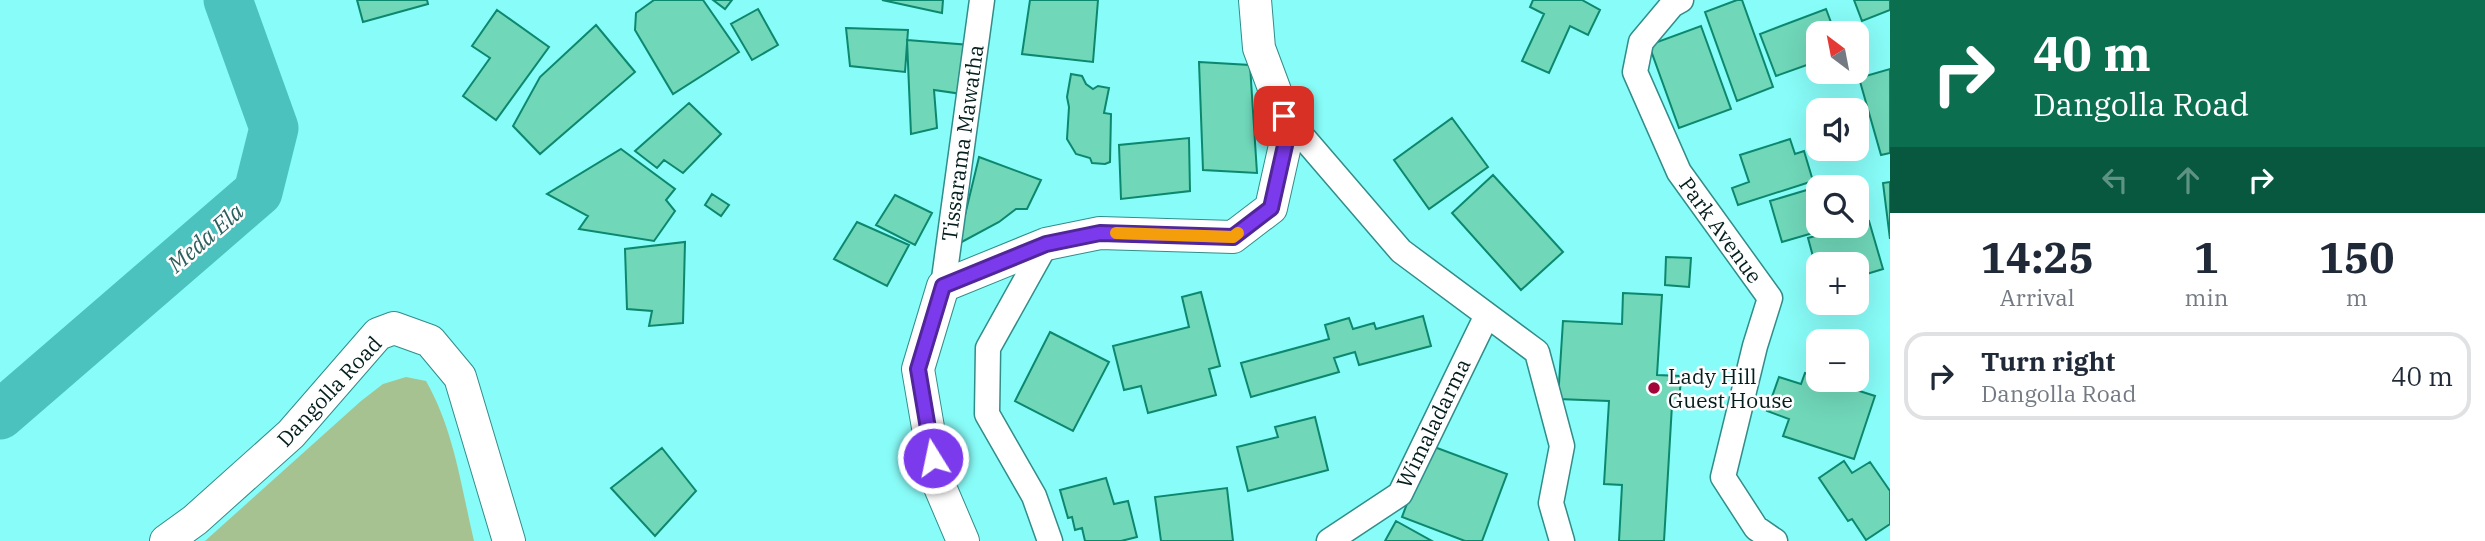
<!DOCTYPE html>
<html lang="en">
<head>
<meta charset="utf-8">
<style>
  :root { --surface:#fff; --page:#f2f2f3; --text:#1f2937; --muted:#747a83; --line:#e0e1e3 }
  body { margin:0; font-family:"IBM Plex Serif",serif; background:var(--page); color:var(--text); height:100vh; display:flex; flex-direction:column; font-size:26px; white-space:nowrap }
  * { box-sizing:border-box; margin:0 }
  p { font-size:23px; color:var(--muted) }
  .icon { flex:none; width:38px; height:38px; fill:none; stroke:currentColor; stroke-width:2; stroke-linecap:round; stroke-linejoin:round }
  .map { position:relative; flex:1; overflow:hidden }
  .side { display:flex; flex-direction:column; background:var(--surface); width:595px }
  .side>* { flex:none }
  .top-card { background:#0b6e4f; color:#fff; overflow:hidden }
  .needle { width:46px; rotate:328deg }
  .controls { position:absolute; left:1806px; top:21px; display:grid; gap:14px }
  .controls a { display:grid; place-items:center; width:63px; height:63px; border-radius:14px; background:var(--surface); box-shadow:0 7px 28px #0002; font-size:35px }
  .pin { position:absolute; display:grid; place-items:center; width:60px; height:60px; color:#fff; margin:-30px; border-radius:14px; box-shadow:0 4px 10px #0006 }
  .me { position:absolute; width:77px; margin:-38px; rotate:350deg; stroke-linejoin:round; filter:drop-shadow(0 0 5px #0008) }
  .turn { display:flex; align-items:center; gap:24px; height:147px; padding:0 28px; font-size:32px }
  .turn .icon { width:91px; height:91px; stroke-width:2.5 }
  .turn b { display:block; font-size:49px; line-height:60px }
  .lanes { display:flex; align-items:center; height:66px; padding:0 28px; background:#0003; justify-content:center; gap:35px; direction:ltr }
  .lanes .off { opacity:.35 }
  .eta { display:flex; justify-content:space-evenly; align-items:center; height:119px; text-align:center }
  .eta b { font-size:42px; font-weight:700; line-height:49px }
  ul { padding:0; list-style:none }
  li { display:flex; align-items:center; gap:21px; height:88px; margin:0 14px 10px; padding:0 14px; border:4px solid var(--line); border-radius:21px }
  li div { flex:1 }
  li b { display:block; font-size:26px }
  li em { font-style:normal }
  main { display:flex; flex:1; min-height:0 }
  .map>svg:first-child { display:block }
</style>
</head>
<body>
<main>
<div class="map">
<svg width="1890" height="541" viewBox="0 0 1890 541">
  <rect width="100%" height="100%" fill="#88fcf8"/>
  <path fill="#a6c291" d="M406,377L426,381C454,430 461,486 474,541H205L361,401L383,384Z"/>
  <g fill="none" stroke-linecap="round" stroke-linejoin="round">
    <path stroke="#4bc2be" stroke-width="49" d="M0,415L258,192L274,128L228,0"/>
  </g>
  <path fill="#70d7b9" stroke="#0b886e" stroke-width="2" d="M357,0H427L428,4L363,22Z
    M654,0H703L739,52L673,94L635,30L636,13Z
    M713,0H732L725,9Z
    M882,0H943L942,13Z
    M1030,0H1098L1093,62L1022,54Z
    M1533,0H1582L1600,10L1588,35L1570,26L1549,73L1522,61L1544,14L1530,7Z
    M1737,0H1742L1773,87L1737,101L1705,12Z
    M1854,0H1890V10L1862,21Z
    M758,9L778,45L752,60L731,24Z
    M1826,9L1835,33H1818V61L1776,76L1760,34Z
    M497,10L549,47L496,120L463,96L490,58L472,46Z
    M596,25L635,72L540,154L513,126L540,77Z
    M1701,26L1731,109L1679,128L1649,45Z
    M846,28L908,30L905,72L850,66Z
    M907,40L970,45L962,94L934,90L937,128L911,134Z
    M1199,62L1250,65L1257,173L1203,170Z
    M1890,69V153L1881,155L1859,78Z
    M1071,74L1082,76L1086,84L1093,89L1098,86L1109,88L1104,113L1111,114L1110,162L1105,164L1092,163L1090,158L1076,154L1067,139L1069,107L1067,97Z
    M689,103L721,134L683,173L664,160L657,168L635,151Z
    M1452,118L1488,167L1429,209L1394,160Z
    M1189,138L1190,191L1121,199L1119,145Z
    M1790,139L1795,154L1804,151L1813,181L1738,205L1732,188L1749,182L1740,155Z
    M621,149L675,189L666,200L675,211L654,241L579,229L588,216L547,194Z
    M979,157L1041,180L1027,209H1016L999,222L958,244Z
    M1493,175L1563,252L1521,290L1452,213Z
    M1840,180L1842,187H1818V226H1837L1782,242L1770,201Z
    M1890,182V239L1883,183Z
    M712,194L729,205L721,216L705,205Z
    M895,195L932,213L915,245L876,225Z
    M1869,221L1883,269L1857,277V264H1818V275L1808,238Z
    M857,222L909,245L887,286L834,259Z
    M685,242L683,323L649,326L652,311L627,309L625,249Z
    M1666,257L1691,258L1689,287L1665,285Z
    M1201,292L1220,366L1209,369L1216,395L1148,413L1141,386L1124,390L1113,346L1189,327L1182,297Z
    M1623,293L1662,295L1657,375L1681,376L1679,406L1672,405L1664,541H1619L1622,485L1604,484L1609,401L1558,399L1563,321L1622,324Z
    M1423,316L1431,346L1359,365L1355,352L1334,358L1339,372L1251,397L1241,363L1329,339L1325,325L1349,318L1353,329L1374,323L1376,329Z
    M1050,332L1109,362L1073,431L1015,401Z
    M1805,373L1818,377V380H1825L1875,396L1854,459L1783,436L1789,419L1767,411L1779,377L1801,384Z
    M1315,417L1328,470L1248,491L1237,447L1278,437L1275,427Z
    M1429,445L1507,474L1482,541H1465L1402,517Z
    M662,448L696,491L655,536L611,488Z
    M1844,461L1852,473L1870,462L1890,491V524L1866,540L1852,519L1848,521L1819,478Z
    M1106,478L1114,504L1128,501L1137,537L1121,541H1085L1082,528L1075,530L1072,517L1068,518L1060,490Z
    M1227,488L1233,541H1161L1155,497Z
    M1396,521L1432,541H1385Z"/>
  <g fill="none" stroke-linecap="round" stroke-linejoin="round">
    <g stroke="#318d8a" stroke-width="27">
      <path id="minor" d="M1681,0L1672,5L1641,42L1635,72L1679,172L1770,298L1755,346L1723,477L1756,528L1775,541
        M1284,115L1401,251L1537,352L1562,446L1551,503L1562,541
        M1046,244L988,348L987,414L1034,496L1050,541
        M943,286L982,0
        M1329,541L1400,494L1487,315"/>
    </g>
    <g stroke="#318d8a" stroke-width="34">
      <path id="tertiary" d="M166,541L195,520L291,434L378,334L394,328L430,341L460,377L509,541
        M963,541L937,480L918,369L943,286L1046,244L1100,233L1233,237L1271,208L1286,141L1284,115L1259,48L1255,0"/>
    </g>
    <use href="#minor" stroke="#fff" stroke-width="24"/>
    <use href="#tertiary" stroke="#fff" stroke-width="32"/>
  </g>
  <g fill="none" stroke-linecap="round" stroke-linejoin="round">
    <g stroke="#51269a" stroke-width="18">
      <path id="route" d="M933,458L918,369L943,286L1046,244L1100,233L1233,237L1271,208L1286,141L1284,116"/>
    </g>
    <use href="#route" stroke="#7c3aed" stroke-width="12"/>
    <path stroke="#f59e0b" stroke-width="12" d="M1116,233L1233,237L1238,233"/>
  </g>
  <circle fill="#a3053b" stroke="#fff" stroke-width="2.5" cx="1654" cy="388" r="7"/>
  <g text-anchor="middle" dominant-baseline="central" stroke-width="5" stroke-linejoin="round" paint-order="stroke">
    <g font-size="21" fill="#041e1d" stroke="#fff">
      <text transform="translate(962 143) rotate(-82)">Tissarama Mawatha</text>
      <text transform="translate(1721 230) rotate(54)">Park Avenue</text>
      <text transform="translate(329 391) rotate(-47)">Dangolla Road</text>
      <text transform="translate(1433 423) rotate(-64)">Wimaladarma</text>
    </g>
    <g font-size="21" fill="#041e1d" stroke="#fff" text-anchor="start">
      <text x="1668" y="376">Lady Hill<tspan x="1668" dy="24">Guest House</tspan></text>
    </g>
    <g font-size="23" font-style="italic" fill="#2e605e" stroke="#fff">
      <text transform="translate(205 237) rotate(-41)">Meda Ela</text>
    </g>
  </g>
</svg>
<div class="controls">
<a><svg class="needle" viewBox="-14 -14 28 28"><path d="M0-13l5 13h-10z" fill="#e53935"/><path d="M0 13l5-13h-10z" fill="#747a83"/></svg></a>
<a><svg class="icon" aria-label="sound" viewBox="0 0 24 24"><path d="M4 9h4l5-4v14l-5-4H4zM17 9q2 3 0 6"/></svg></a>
<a><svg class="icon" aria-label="search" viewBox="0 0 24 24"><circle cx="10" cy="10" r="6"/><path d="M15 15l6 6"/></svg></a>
<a>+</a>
<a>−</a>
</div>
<div class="pin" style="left:1284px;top:116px;background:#d93025"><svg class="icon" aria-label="arrive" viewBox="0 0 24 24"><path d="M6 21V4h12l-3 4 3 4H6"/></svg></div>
<svg class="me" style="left:933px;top:458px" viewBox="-20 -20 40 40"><circle r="17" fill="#7c3aed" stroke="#fff" stroke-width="3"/><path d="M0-11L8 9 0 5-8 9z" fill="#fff"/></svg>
</div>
<section class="side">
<div class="top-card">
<div class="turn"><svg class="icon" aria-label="right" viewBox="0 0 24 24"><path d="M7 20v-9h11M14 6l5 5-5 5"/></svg><div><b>40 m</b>Dangolla Road</div></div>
<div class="lanes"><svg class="icon off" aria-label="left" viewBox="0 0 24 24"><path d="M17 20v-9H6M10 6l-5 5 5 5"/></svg><svg class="icon off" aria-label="ahead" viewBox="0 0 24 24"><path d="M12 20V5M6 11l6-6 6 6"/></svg><svg class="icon" aria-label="right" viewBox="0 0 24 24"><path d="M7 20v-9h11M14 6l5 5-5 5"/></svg></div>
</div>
<div class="eta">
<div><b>14:25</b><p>Arrival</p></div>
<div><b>1</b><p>min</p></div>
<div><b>150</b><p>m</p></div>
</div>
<ul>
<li><svg class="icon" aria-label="right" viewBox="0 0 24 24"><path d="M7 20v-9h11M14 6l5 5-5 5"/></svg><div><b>Turn right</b><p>Dangolla Road</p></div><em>40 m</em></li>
</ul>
</section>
</main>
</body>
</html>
